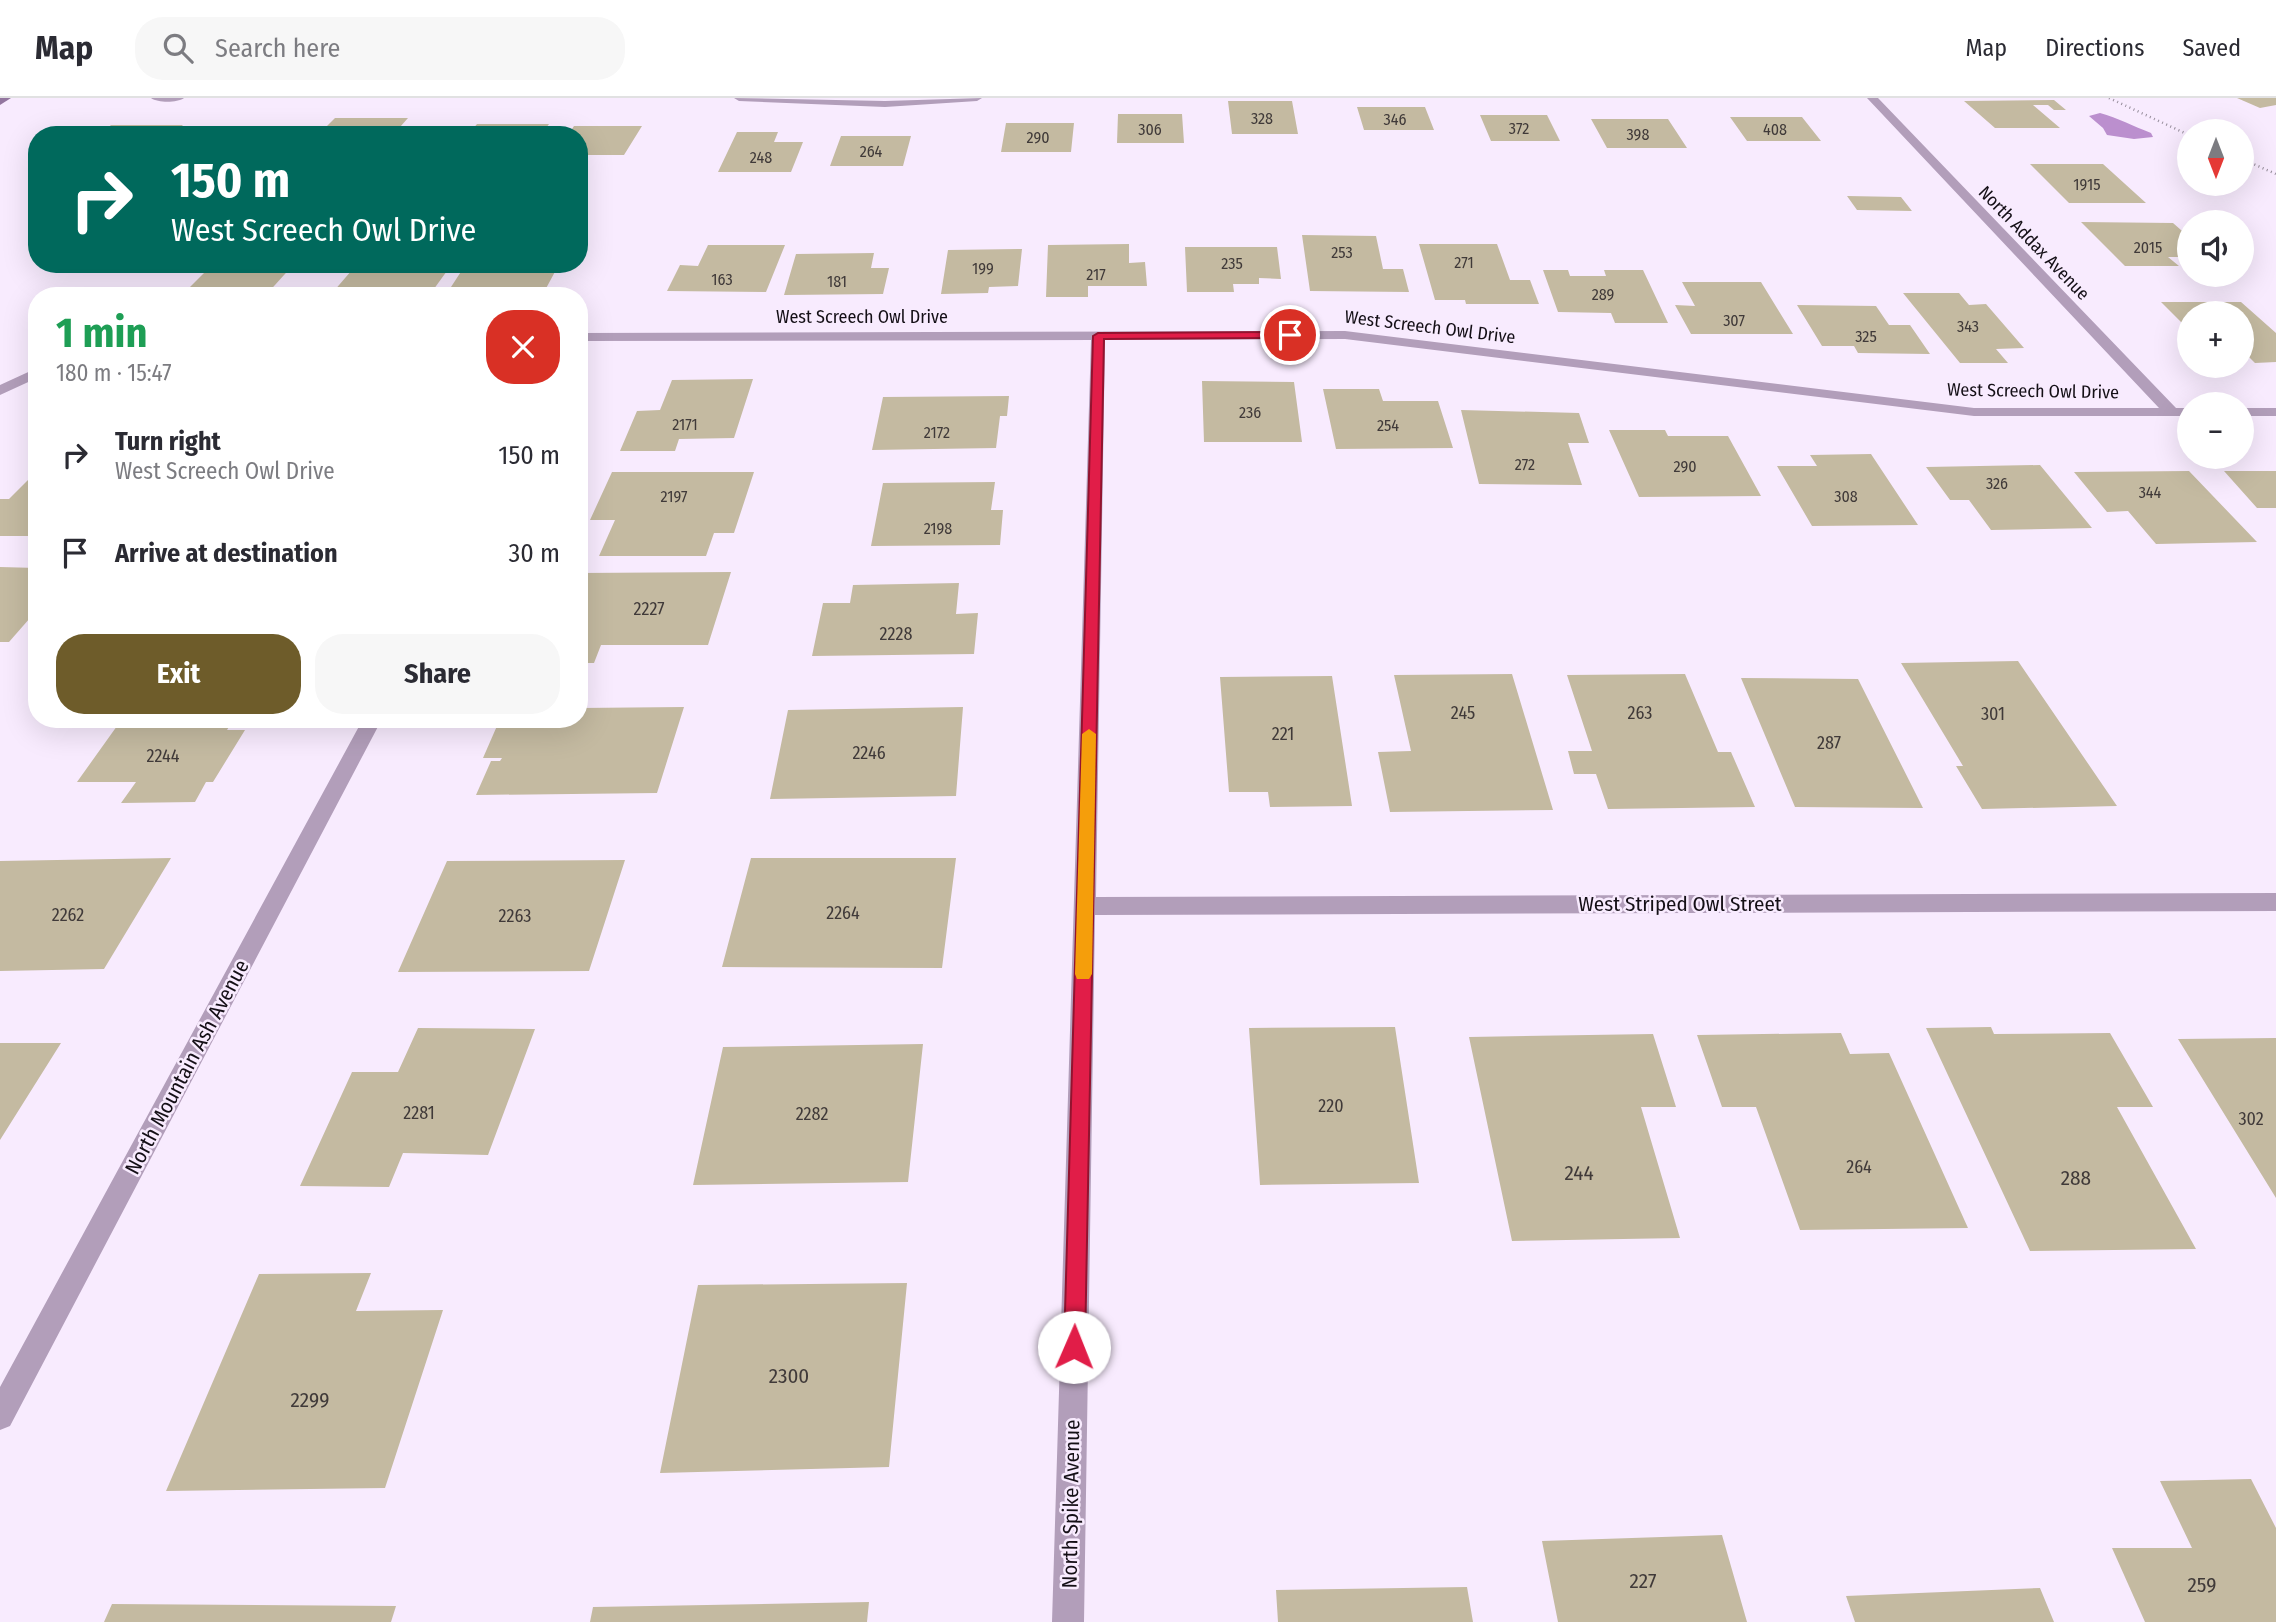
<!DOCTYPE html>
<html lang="en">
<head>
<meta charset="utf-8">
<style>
  :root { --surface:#fff; --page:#f7f7f7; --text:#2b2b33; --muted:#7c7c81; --line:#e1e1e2; --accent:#6e5c2a }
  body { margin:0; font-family:"Fira Sans Condensed",sans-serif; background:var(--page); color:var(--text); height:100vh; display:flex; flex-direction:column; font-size:26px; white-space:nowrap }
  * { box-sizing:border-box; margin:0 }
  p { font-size:23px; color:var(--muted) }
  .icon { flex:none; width:38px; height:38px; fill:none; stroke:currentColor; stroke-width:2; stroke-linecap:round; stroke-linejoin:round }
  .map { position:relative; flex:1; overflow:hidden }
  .details { position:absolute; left:28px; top:189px; width:560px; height:441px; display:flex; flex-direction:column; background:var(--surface); border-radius:28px; box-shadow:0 7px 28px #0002 }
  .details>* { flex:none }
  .guide { position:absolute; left:28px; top:28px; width:560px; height:147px; border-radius:28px; box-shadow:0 7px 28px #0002; background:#00695c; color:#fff; overflow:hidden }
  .needle { width:46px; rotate:180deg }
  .controls { position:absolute; left:2177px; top:21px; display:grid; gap:14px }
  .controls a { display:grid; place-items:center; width:77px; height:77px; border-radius:50%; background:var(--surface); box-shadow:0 7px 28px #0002; font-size:35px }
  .pin { position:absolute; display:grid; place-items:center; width:60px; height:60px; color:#fff; margin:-30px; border:4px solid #fff; border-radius:50%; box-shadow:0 2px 7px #0007 }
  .me { position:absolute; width:77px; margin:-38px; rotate:1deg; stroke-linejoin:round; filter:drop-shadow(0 0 5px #0008) }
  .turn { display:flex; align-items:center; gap:24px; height:147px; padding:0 28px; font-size:32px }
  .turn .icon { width:91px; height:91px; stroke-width:2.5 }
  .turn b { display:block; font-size:49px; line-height:60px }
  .round { display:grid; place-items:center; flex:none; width:74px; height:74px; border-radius:28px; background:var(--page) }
  .headline { display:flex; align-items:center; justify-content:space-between; height:119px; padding:0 28px }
  h1 { font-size:42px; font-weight:700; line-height:52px; color:#1e9e55 }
  .primary-button { display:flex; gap:14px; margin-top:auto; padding:14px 28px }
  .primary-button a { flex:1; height:80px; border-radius:28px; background:var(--accent); color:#fff; font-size:28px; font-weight:700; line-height:80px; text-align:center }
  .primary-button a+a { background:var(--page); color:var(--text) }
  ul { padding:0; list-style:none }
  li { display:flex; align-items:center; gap:21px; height:98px; padding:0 28px }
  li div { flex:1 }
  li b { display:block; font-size:26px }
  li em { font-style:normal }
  header { display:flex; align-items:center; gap:42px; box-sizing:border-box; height:98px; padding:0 35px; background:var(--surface); border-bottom:2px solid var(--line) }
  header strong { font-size:33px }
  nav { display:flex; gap:38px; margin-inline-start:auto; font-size:24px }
  .search { width:490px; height:63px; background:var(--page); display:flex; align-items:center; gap:18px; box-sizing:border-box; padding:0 24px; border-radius:28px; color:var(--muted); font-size:26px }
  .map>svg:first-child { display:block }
</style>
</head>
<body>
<header>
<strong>Map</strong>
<div class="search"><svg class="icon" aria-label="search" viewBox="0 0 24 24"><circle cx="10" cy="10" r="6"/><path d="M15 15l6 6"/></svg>Search here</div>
<nav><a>Map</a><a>Directions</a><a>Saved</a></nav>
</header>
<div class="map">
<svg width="2276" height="1524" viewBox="0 0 2276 1524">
  <rect width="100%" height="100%" fill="#f8ebfe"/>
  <path fill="#bb8fce" d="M2100,15C2118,20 2133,28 2151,35L2153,39L2134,41L2107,37L2103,30L2089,18Z"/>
  <path fill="#c4baa1" d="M2237,0H2276V7L2260,10Z
    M2054,2L2066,12H2054L2048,7H2033L2060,30H1995L1964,3Z
    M1228,3H1292L1298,36H1232Z
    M1357,9H1425L1434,32H1364Z
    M1118,16H1182L1184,45H1117Z
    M1480,17H1547L1560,43H1491Z
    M1730,19H1802L1821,43H1747Z
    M335,20H408L393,37H318Z
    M1591,21H1668L1687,50H1607Z
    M1006,25H1074L1071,54H1001Z
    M477,26H549L541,37H468Z
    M111,27H183L172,37H99Z
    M229,28H302L293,37H219Z
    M574,28H642L624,57H579V37H568Z
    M737,34H778L774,44H803L791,74H718Z
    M841,38H911L903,68H830Z
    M2030,66H2103L2146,105H2069Z
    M1847,98L1901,99L1912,113L1857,112Z
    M2081,124L2173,125L2189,139V159H2168L2179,168H2125Z
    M1302,137L1376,138L1383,171H1403L1409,194L1310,193Z
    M1129,146V165L1145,164L1147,188H1088V199H1046L1048,147Z
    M1419,146H1497L1510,182H1530L1539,206H1466L1465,202H1435Z
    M708,147H785L766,194L667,193L680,167L698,168Z
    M1185,149H1277L1281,181L1259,180V186H1233L1234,194H1187Z
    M1022,151L1018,188L989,189L988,195L941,196L948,152Z
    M874,155L871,170H889L883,196L784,197L796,156Z
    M213,166H294L265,198L182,197Z
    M374,166H452L431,195L333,194L352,172H370Z
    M466,166H541L539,170H557L543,196L476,197L480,189H451Z
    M1543,172H1568L1570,178H1606L1604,172H1643L1668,225H1615L1611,215L1558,214Z
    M1682,184H1761L1793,236H1691L1675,207L1695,208Z
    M1903,195H1959L1969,207L1986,206L2024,250L1996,251L2008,265H1960Z
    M2161,204H2241L2276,235V264L2255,265L2242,252V215H2189V232Z
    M1797,207L1876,208L1889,227H1910L1930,256L1858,255L1854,248H1822Z
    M753,281L734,340L679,341L675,353H620L637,313L660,312L672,282Z
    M1202,283L1294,284L1302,344H1204Z
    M1323,291H1379L1383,303H1438L1453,350L1336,351Z
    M1009,298L1007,318H1000L996,350L872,352L883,299Z
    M1461,312L1579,315L1589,345H1568L1582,387L1479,386Z
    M1609,332H1665L1668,338H1728L1761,398L1639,399Z
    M1871,356L1918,427L1812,428L1777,368H1817L1810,357Z
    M2040,367L2092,430L1991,432L1969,402H1950L1926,369Z
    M2189,373L2257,444L2156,446L2128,413L2107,414L2074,374Z
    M2224,373H2276V410H2257Z
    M612,374H754L734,435H714L706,458H599L615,422H590Z
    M31,379H37V438H0V401H9Z
    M995,384L991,412H1003L1000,447L871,448L883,385Z
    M0,469L37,470V512L9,544H0Z
    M731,474L708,547H601L594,565H579V475Z
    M959,485L956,516L978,515L974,556L812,558L823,505H850L853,487Z
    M2018,563L2117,708L1982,711L1956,668H1963L1901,565Z
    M1512,576L1553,712L1390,714L1378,654L1411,653L1394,577Z
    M1685,576L1718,654H1731L1755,709L1608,711L1596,676H1574L1568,653H1592L1567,577Z
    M1332,578L1352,708L1270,709L1268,694H1229L1220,579Z
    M1741,580L1858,581L1923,710L1795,709Z
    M684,609L657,695L476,697L491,663H500L502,660H483L500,621H579V610Z
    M963,609L956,698L770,701L788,612Z
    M122,621H234L227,632H245L213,684H206L195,704L121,705L136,684H77Z
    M171,760L104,871L0,873V763Z
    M751,760H956L942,870L722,869Z
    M625,762L589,873L398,874L447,763Z
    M1395,929L1419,1085L1260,1087L1249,930Z
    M1991,929L1994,936L2110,935L2153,1009H2117L2196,1151L2030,1153L1926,930Z
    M418,930L535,931L488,1057L403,1055L389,1089L300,1088L352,974H398Z
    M1841,935L1850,956L1889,955L1968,1130L1800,1132L1756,1009H1722L1697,937Z
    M1653,936L1676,1009H1641L1680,1140L1512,1143L1469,939Z
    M2276,940V1100L2178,941Z
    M0,945H61L0,1042Z
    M923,946L908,1084L693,1087L723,949Z
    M371,1175L356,1213L443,1212L385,1390L166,1393L259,1176Z
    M907,1185L889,1369L660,1375L698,1187Z
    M2251,1381L2276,1430V1524H2145L2112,1450H2192L2160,1383Z
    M1722,1437L1747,1524H1558L1542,1443Z
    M1467,1489L1473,1524H1278L1276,1492Z
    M2040,1490L2054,1524H1855L1846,1498Z
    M869,1504L867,1524H590L593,1509Z
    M112,1506L396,1508L391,1524H104Z"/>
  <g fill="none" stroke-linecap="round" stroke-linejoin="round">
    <path stroke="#968d9b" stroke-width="2.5" stroke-dasharray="1 3.5" stroke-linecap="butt" d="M2109,0L2189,37
      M2242,61L2276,76"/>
    <path fill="#b29eba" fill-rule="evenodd" d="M151,0H184C177,5 158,5 151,0Z
      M734,0L885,3L982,0L977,3L885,9L739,3Z
      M1867,0H1878L2176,310H2189V318H1974L1345,241L1105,242L1096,799L2276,795V813L1095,817L1084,1524H1052L1091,242L579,243V235L1345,233L1974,310H2159Z
      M37,270V280L0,297V287Z
      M2242,310H2276V318H2242Z
      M363,621H382L10,1328L0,1332V1289Z"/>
    <path fill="#93769f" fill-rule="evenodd" d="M0,0H11L0,7Z"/>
  </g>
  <path fill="#e11d48" stroke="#92132f" stroke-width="2" d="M1290,234L1296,237L1294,240L1104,241L1085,1249L1082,1256L1074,1259L1067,1256L1064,1249L1093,238L1098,235Z"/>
  <path fill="#f59e0b" d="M1089,631L1096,636L1092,876L1089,881H1077L1075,876L1082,636Z"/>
  <g text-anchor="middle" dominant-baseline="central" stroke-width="5" stroke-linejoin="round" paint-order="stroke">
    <g font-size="16" fill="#403a39">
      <text x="1262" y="20">328</text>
      <text x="1395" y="21">346</text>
      <text x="1519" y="30">372</text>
      <text x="1150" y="31">306</text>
      <text x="1775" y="31">408</text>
      <text x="1638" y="36">398</text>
      <text x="1038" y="39">290</text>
      <text x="871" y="53">264</text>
      <text x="761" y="59">248</text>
      <text x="2087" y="86">1915</text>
      <text x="2148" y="149">2015</text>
      <text x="1342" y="154">253</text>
      <text x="1464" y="164">271</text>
      <text x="1232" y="165">235</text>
      <text x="983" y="170">199</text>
      <text x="1096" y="176">217</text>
      <text x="722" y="181">163</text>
      <text x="837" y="183">181</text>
      <text x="1603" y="196">289</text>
      <text x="1734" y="222">307</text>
      <text x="1968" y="228">343</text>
      <text x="1866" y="238">325</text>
      <text x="1250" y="314">236</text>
      <text x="685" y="326">2171</text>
      <text x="1388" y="327">254</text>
      <text x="937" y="334">2172</text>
      <text x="1525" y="366">272</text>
      <text x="1685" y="368">290</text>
      <text x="1997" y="385">326</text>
      <text x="2150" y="394">344</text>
      <text x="674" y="398">2197</text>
      <text x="1846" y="398">308</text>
      <text x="938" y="430">2198</text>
    </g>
    <g font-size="18" fill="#140f16" stroke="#f8ebfe">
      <text transform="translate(2034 145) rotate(46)">North Addax Avenue</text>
      <text x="862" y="219">West Screech Owl Drive</text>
      <text transform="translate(1430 229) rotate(7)">West Screech Owl Drive</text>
      <text transform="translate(2033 293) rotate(1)">West Screech Owl Drive</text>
    </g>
    <g font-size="18" fill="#403a39">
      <text x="649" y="511">2227</text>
      <text x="896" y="536">2228</text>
      <text x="1463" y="615">245</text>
      <text x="1640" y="615">263</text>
      <text x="1993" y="616">301</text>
      <text x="1283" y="636">221</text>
      <text x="1829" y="645">287</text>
      <text x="869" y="655">2246</text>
      <text x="163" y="658">2244</text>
      <text x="843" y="815">2264</text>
      <text x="68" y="817">2262</text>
      <text x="515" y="818">2263</text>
      <text x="1331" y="1008">220</text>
      <text x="419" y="1015">2281</text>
      <text x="812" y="1016">2282</text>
      <text x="2251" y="1021">302</text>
      <text x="1859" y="1069">264</text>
    </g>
    <g font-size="21" fill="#140f16" stroke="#f8ebfe">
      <text x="1680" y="806">West Striped Owl Street</text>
      <text transform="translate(187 969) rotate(-62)">North Mountain Ash Avenue</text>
      <text transform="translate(1071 1406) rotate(-89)">North Spike Avenue</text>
    </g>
    <g font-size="21" fill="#403a39">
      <text x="1579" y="1075">244</text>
      <text x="2076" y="1080">288</text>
      <text x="789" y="1278">2300</text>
      <text x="310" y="1302">2299</text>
      <text x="1643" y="1483">227</text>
      <text x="2202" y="1487">259</text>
    </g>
  </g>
</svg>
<div class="controls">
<a><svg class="needle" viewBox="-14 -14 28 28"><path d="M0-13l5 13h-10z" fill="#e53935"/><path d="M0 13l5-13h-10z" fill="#7c7c81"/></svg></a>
<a><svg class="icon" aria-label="sound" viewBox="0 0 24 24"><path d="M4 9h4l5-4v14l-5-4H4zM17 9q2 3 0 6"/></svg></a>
<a>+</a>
<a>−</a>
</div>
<div class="pin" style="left:1290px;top:237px;background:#d93025"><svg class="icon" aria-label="arrive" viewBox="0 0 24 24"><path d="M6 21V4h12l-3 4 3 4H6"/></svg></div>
<svg class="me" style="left:1074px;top:1249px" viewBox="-20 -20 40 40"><circle r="19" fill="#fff"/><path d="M0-13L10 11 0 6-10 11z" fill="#e11d48"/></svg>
<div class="guide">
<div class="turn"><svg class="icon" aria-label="right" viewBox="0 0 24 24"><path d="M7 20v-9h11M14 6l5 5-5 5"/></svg><div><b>150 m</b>West Screech Owl Drive</div></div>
</div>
<section class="details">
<div class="headline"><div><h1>1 min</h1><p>180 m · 15:47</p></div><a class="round" style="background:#d93025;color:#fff"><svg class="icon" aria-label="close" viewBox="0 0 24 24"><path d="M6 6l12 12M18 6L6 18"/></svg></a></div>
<ul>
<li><svg class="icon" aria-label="right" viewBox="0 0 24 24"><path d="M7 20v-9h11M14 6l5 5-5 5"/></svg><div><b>Turn right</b><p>West Screech Owl Drive</p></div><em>150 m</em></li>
<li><svg class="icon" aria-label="arrive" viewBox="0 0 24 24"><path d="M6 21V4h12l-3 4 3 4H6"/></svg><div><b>Arrive at destination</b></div><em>30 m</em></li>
</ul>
<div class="primary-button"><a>Exit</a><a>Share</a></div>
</section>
</div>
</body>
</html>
